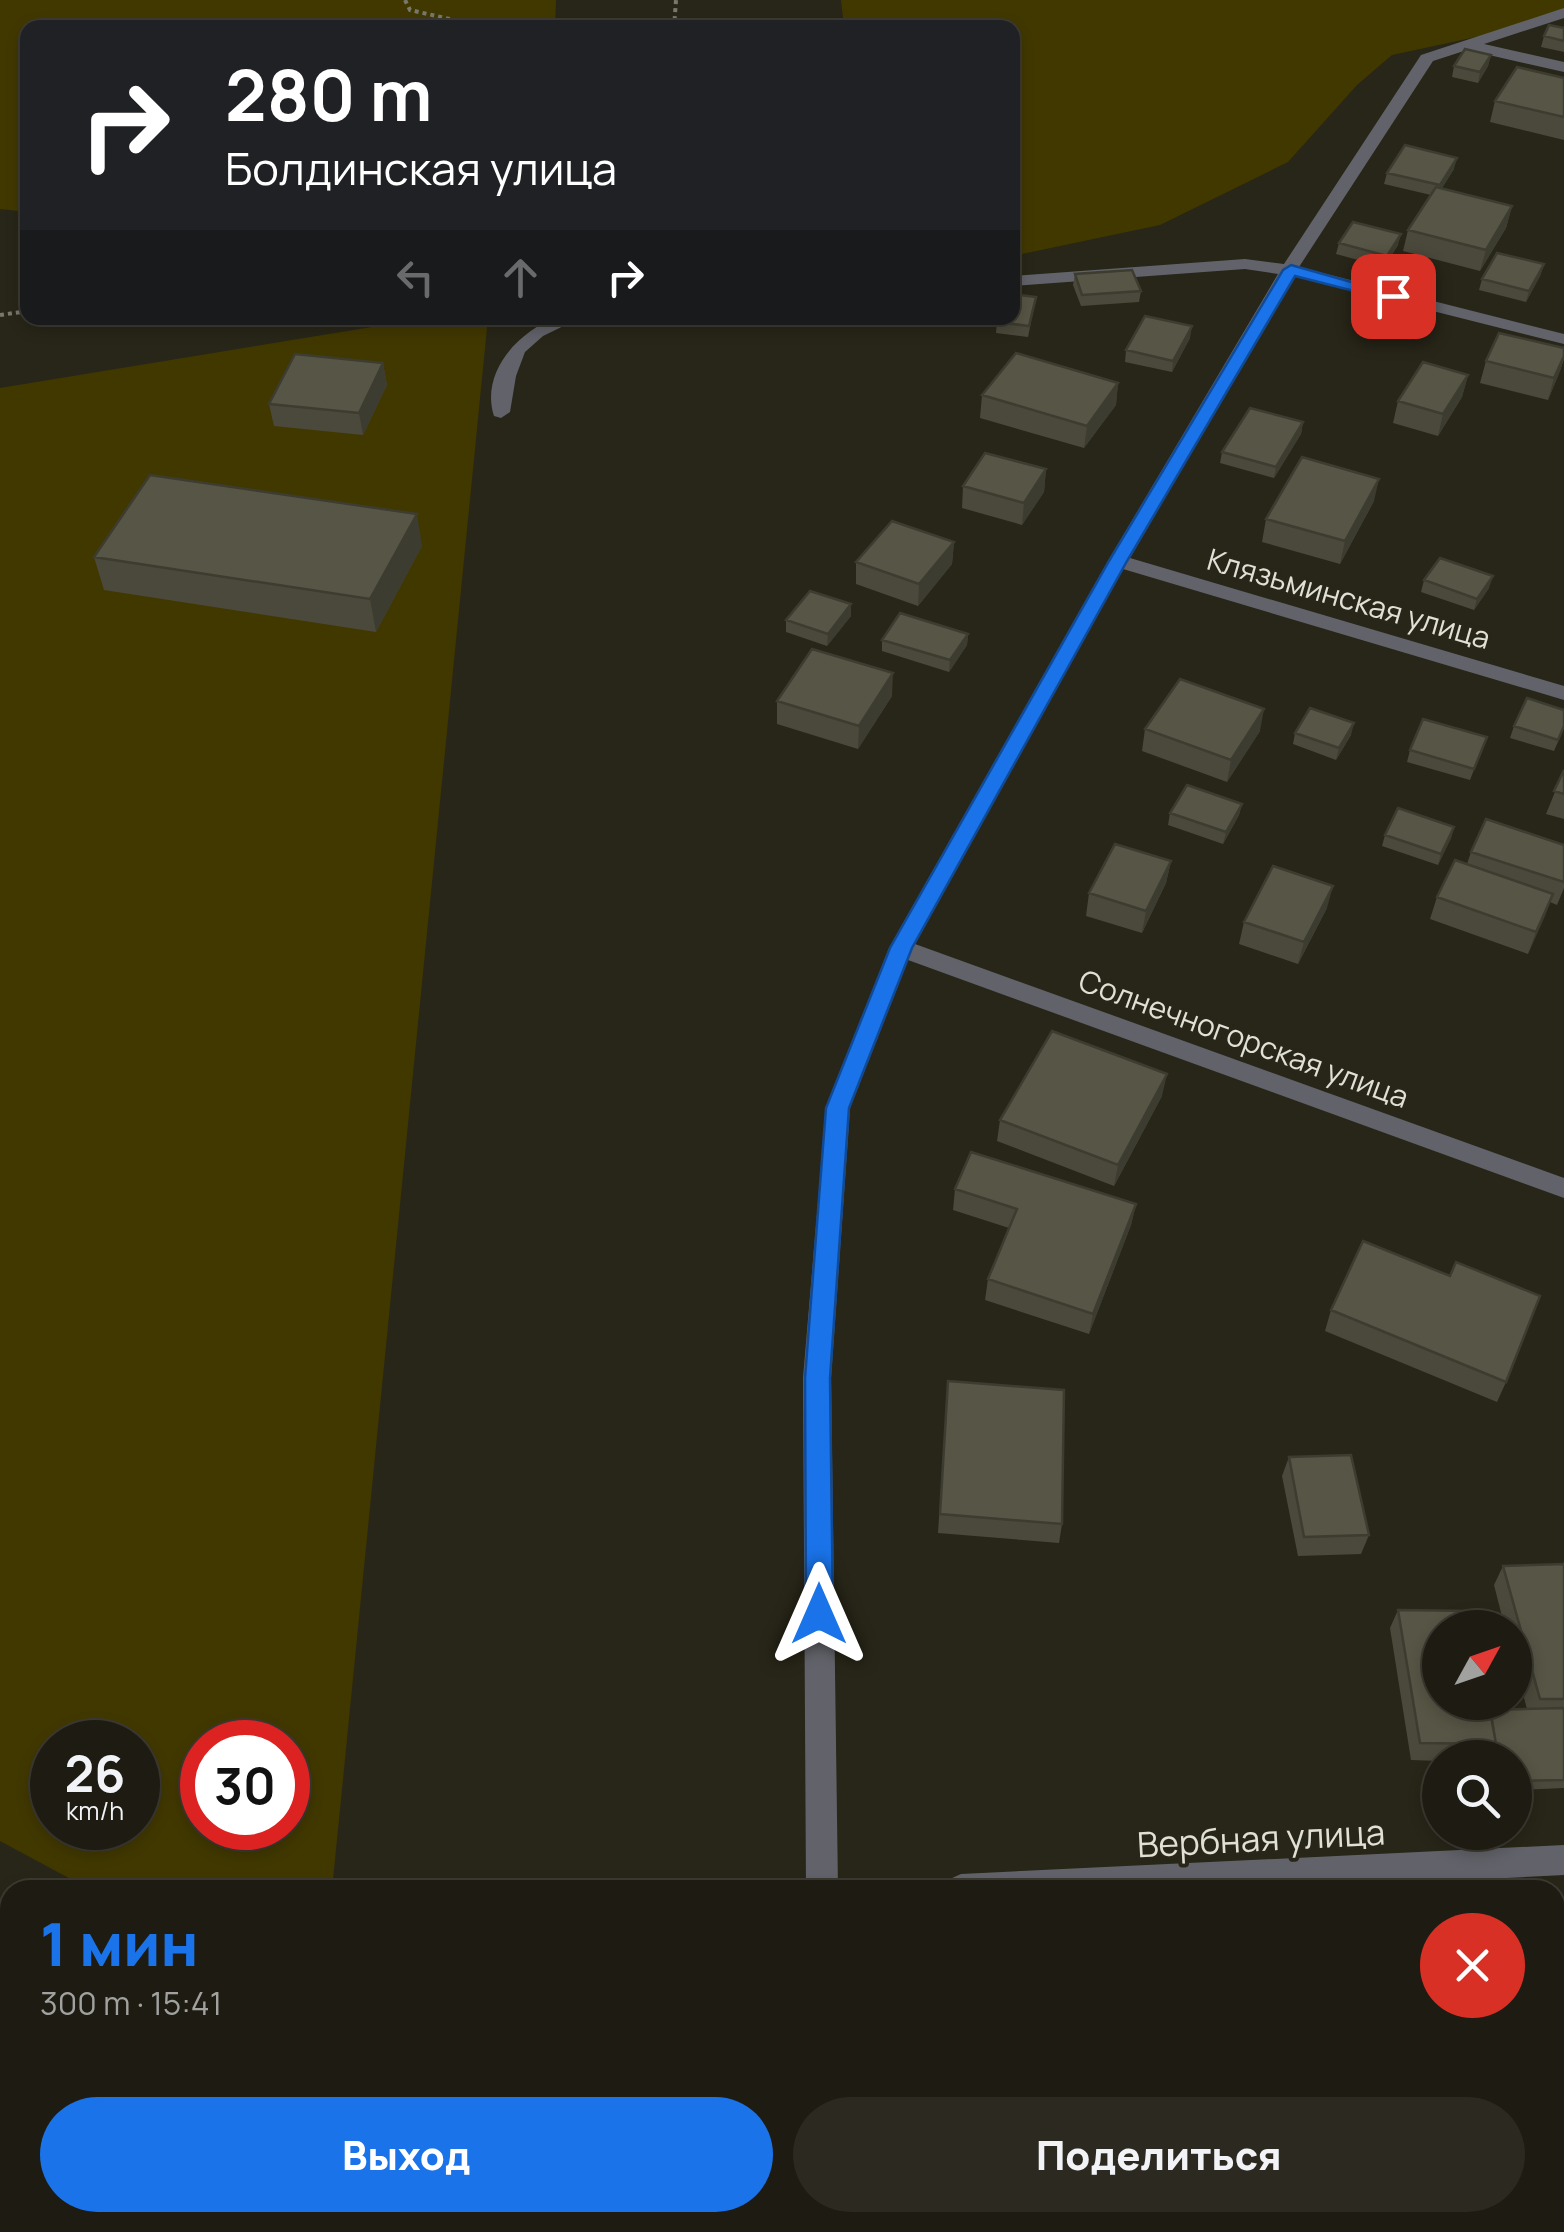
<!DOCTYPE html>
<html lang="ru">
<head>
<meta charset="utf-8">
<style>
  :root { --surface:#1e1c12; --page:#2b2920; --text:#f1f3f6; --muted:#a1a19f; --line:#3c3a32; --accent:#1a73e8 }
  body { margin:0; font-family:Manrope,sans-serif; background:var(--page); color:var(--text); height:100vh; display:flex; flex-direction:column; font-size:38px; white-space:nowrap }
  * { box-sizing:border-box; margin:0 }
  p { font-size:32px; color:var(--muted) }
  .icon { flex:none; width:55px; height:55px; fill:none; stroke:currentColor; stroke-width:2; stroke-linecap:round; stroke-linejoin:round }
  .map { position:relative; flex:1; overflow:hidden }
  .sheet { position:absolute; left:0px; top:1880px; width:1565px; height:352px; display:flex; flex-direction:column; background:var(--surface); border-radius:30px 30px 0 0; box-shadow:0 5px 15px #0003,0 0 0 2px var(--line) }
  .sheet>* { flex:none }
  .banner { position:absolute; left:20px; top:20px; width:1000px; height:305px; border-radius:20px; box-shadow:0 5px 15px #0003,0 0 0 2px var(--line); background:#202124; color:#fff; overflow:hidden }
  .needle { width:65px; rotate:50deg }
  .controls { position:absolute; left:1422px; top:1610px; display:grid; gap:20px }
  .controls a { display:grid; place-items:center; width:110px; height:110px; border-radius:50%; background:var(--surface); box-shadow:0 5px 15px #0003,0 0 0 2px var(--line); font-size:50px }
  .speed { position:absolute; left:30px; top:1720px; display:flex; gap:20px; font-size:50px; font-weight:700; text-align:center }
  .speed>* { display:grid; place-content:center; width:130px; height:130px; border-radius:50%; background:var(--surface); box-shadow:0 5px 15px #0003,0 0 0 2px var(--line); line-height:1 }
  .speed small { font-size:25px; font-weight:400 }
  .speed .limit { border:15px solid #d22; background:#fff; color:#111 }
  .pin { position:absolute; display:grid; place-items:center; width:85px; height:85px; color:#fff; margin:-42px; border-radius:20px; box-shadow:0 5px 15px #0006 }
  .me { position:absolute; width:110px; margin:-55px; rotate:0deg; stroke-linejoin:round; filter:drop-shadow(0 0 8px #0008) }
  .turn { display:flex; align-items:center; gap:35px; height:210px; padding:0 40px; font-size:45px }
  .turn .icon { width:130px; height:130px; stroke-width:2.5 }
  .turn b { display:block; font-size:70px; line-height:85px }
  .lanes { display:flex; align-items:center; height:95px; padding:0 40px; background:#0003; justify-content:center; gap:50px; direction:ltr }
  .lanes .off { opacity:.35 }
  .round { display:grid; place-items:center; flex:none; width:105px; height:105px; border-radius:52px; background:var(--page) }
  .headline { display:flex; align-items:center; justify-content:space-between; height:170px; padding:0 40px }
  h1 { font-size:60px; font-weight:800; line-height:75px; color:var(--accent) }
  .cta { display:flex; gap:20px; margin-top:auto; padding:20px 40px }
  .cta a { flex:1; height:115px; border-radius:60px; background:var(--accent); color:#fff; font-size:40px; font-weight:800; line-height:115px; text-align:center }
  .cta a+a { background:var(--page); color:var(--text) }
  .map>svg:first-child { display:block }
</style>
</head>
<body>
<div class="map">
<svg width="1564" height="2232" viewBox="0 0 1564 2232">
  <rect width="100%" height="100%" fill="#282618"/>
  <path fill="#413800" fill-rule="evenodd" d="M0,0H556L555,27L28,28L27,212L0,209Z
    M841,0H1564V18L1392,55L1357,85L1288,162L1160,225L1013,256L1012,28L844,27Z
    M427,318H488L332,1890H91L0,1841V388ZM52,1742H138V1828H52ZM202,1742H288V1828H202Z"/>
  <g fill="none" stroke-linecap="round" stroke-linejoin="round">
    <path stroke="#79786c" stroke-width="4" stroke-dasharray="4 4" stroke-linecap="butt" d="M405,0L410,10L489,28
      M674,28L676,0
      M0,315L28,311"/>
    <path fill="#62636a" fill-rule="evenodd" d="M1564,8V18L1484,44L1564,62V72L1467,50L1433,61L1299,267L1564,334V344L1294,276L1130,558L1564,686V700L1123,569L915,944L1564,1178V1198L908,960L850,1108L831,1378L838,1890H806L803,1378L826,1108L889,948L1108,561L1278,274L1245,269L1012,286V276L1245,259L1284,264L1421,55Z
      M556,318H580L543,336L525,352L516,376L510,412L501,418L494,416C480,373 518,331 556,318Z
      M1564,1845V1875L1275,1890H945L950,1879L961,1874Z
      M808,2222H842V2232H808Z"/>
  </g>
  <path fill="#4b493b" d="M1564,28V52L1541,47L1544,36Z
    M1491,55L1488,66L1478,83L1452,77L1454,66Z
    M1564,78V140L1490,122L1495,101Z
    M1454,169L1442,188L1512,206L1506,228L1480,271L1403,251L1408,230L1431,195L1384,184L1387,173Z
    M1339,243L1398,245L1384,267L1336,254Z
    M1544,264L1540,276L1526,302L1479,290L1482,279Z
    M1075,274L1141,291L1139,302L1081,306L1073,285Z
    M1036,297L1028,337L996,333L997,322Z
    M1190,338L1172,372L1125,362L1126,350Z
    M1564,348V359L1560,371L1548,400L1480,383L1486,361Z
    M383,363L387,385L363,435L274,426L269,404Z
    M1468,375L1462,397L1438,436L1393,423L1398,401Z
    M1118,383L1116,405L1084,448L980,418L982,395Z
    M1303,422L1301,434L1274,478L1220,463L1222,452Z
    M1046,469L1044,492L1022,525L962,508L963,486Z
    M1374,501L1340,564L1262,542L1266,519Z
    M954,542L952,564L918,606L856,584V562Z
    M422,546L376,632L104,590L94,557Z
    M1424,580L1489,588L1474,610L1421,592Z
    M851,616L827,646L786,632V620Z
    M968,634L967,645L949,672L882,651V640Z
    M892,696L858,749L777,724V701Z
    M1514,726L1564,728L1554,751L1510,738Z
    M1145,729L1260,731L1227,782L1142,751Z
    M1295,733L1351,735L1336,760L1293,744Z
    M1487,737L1470,780L1407,762L1410,750Z
    M1564,770V819L1546,814Z
    M1242,804L1239,815L1223,844L1168,825L1170,813Z
    M1454,827L1451,838L1438,865L1382,846L1385,835Z
    M1564,845V888L1557,905L1550,902L1528,954L1430,919L1437,897L1467,864L1471,852Z
    M1171,861L1166,883L1142,933L1086,916L1089,893Z
    M1327,908L1298,964L1239,944L1244,922Z
    M1162,1096L1114,1186L997,1141L1000,1120Z
    M955,1189L1136,1204L1131,1225L1089,1334L985,1300L988,1279L1009,1228L953,1210Z
    M1331,1310L1506,1382L1497,1402L1325,1331Z
    M948,1381L1062,1524L1059,1543L938,1533Z
    M1289,1457L1369,1535L1361,1554L1298,1556L1282,1476Z
    M1564,1564V1788L1515,1790V1758H1440V1761L1411,1760L1390,1628L1398,1610L1490,1710L1527,1709L1515,1665V1628H1505L1494,1585L1503,1566Z"/>
  <path fill="#3d3c30" d="M1491,55L1488,66L1478,83L1480,72Z
    M1457,158L1454,169L1437,196L1440,185Z
    M1512,206L1506,228L1480,271L1486,250Z
    M1401,234L1398,245L1384,267L1387,256Z
    M1544,264L1540,276L1526,302L1529,291Z
    M1192,326L1190,338L1172,372L1173,361Z
    M1564,356L1560,371L1548,400L1554,378Z
    M383,363L387,385L363,435L359,413Z
    M1468,375L1462,397L1438,436L1443,414Z
    M1118,383L1116,405L1084,448L1087,426Z
    M1303,422L1301,434L1274,478L1276,467Z
    M1046,469L1044,492L1022,525L1024,503Z
    M1379,479L1374,501L1340,564L1345,541Z
    M417,514L422,546L376,632L370,599Z
    M954,542L952,564L918,606L919,584Z
    M1493,576L1489,588L1474,610L1477,599Z
    M851,604V616L827,646L828,634Z
    M968,634L967,645L949,672L950,660Z
    M893,673L892,696L858,749L859,726Z
    M1264,709L1260,731L1227,782L1231,760Z
    M1354,723L1351,735L1336,760L1339,748Z
    M1242,804L1239,815L1223,844L1226,832Z
    M1454,827L1451,838L1438,865L1441,854Z
    M1171,861L1166,883L1142,933L1146,911Z
    M1333,886L1327,908L1298,964L1304,942Z
    M1553,894L1545,916L1528,954L1536,932Z
    M1167,1074L1162,1096L1114,1186L1118,1165Z
    M1136,1204L1131,1225L1089,1334L1093,1314Z"/>
  <path fill="#575545" stroke="#3d3c30" stroke-width="2.5" d="M1549,25L1564,28V41L1544,36Z
    M1465,49L1491,55L1480,72L1454,66Z
    M1517,67L1564,78V117L1495,101Z
    M1405,145L1457,158L1440,185L1387,173Z
    M1436,187L1512,206L1486,250L1408,230Z
    M1353,222L1401,234L1387,256L1339,243Z
    M1497,253L1544,264L1529,291L1482,279Z
    M1132,270L1141,291L1082,295L1075,274Z
    M1012,294L1036,297L1029,326L997,322L998,318H1012Z
    M1145,316L1192,326L1173,361L1126,350Z
    M1499,333L1564,348V356L1554,378L1486,361Z
    M1016,353L1118,383L1087,426L982,395Z
    M295,354L383,363L359,413L269,404Z
    M1423,362L1468,375L1443,414L1398,401Z
    M1250,408L1303,422L1276,467L1222,452Z
    M985,453L1046,469L1024,503L963,486Z
    M1302,457L1379,479L1345,541L1266,519Z
    M150,475L417,514L370,599L94,557Z
    M892,521L954,542L919,584L856,562Z
    M1440,558L1493,576L1477,599L1424,580Z
    M810,591L851,604L828,634L786,620Z
    M900,613L968,634L950,660L882,640Z
    M812,649L893,673L859,726L777,701Z
    M1180,679L1264,709L1231,760L1145,729Z
    M1527,698L1564,710V726L1558,740L1514,726Z
    M1310,708L1354,723L1339,748L1295,733Z
    M1423,719L1487,737L1474,769L1410,750Z
    M1564,770V794L1554,791Z
    M1187,785L1242,804L1226,832L1170,813Z
    M1398,808L1454,827L1441,854L1385,835Z
    M1486,819L1564,845V882L1471,852Z
    M1115,844L1171,861L1146,911L1089,893Z
    M1455,860L1553,894L1536,932L1437,897Z
    M1273,866L1333,886L1304,942L1244,922Z
    M1052,1031L1167,1074L1118,1165L1000,1120Z
    M971,1152L1136,1204L1093,1314L988,1279L1017,1209L955,1189Z
    M1363,1241L1450,1276L1456,1262L1540,1296L1506,1382L1331,1310Z
    M948,1381L1064,1390L1062,1524L940,1514Z
    M1351,1455L1369,1535L1304,1537L1289,1457Z
    M1564,1564V1699H1540L1503,1566Z
    M1398,1610L1472,1611L1475,1628H1440V1702H1489L1496,1744L1420,1743Z
    M1564,1708V1780L1515,1781V1758H1496L1494,1749L1496,1744L1490,1710Z
    M1555,2045L1558,2057L1555,2103Z
    M910,2222H1005L1007,2232H912Z"/>
  <path fill="#1a73e8" stroke="#114b97" stroke-width="2.5" d="M1291,265L1401,296L1393,301L1295,276L1127,561L912,948L849,1108L830,1378L833,1614L829,1623L819,1626L810,1623L806,1614L805,1378L826,1108L890,948L1109,561L1283,270Z"/>
  <g text-anchor="middle" dominant-baseline="central" stroke-width="8" stroke-linejoin="round" paint-order="stroke">
    <g font-size="30" fill="#e1e0d7" stroke="#282618">
      <text transform="translate(1349 598) rotate(16)">Клязьминская улица</text>
      <text transform="translate(1244 1038) rotate(20)">Солнечногорская улица</text>
    </g>
    <g font-size="35" fill="#e1e0d7" stroke="#282618">
      <text transform="translate(1261 1838) rotate(-3)">Вербная улица</text>
    </g>
  </g>
</svg>
<div class="controls">
<a><svg class="needle" viewBox="-14 -14 28 28"><path d="M0-13l5 13h-10z" fill="#e53935"/><path d="M0 13l5-13h-10z" fill="#a1a19f"/></svg></a>
<a><svg class="icon" aria-label="search" viewBox="0 0 24 24"><circle cx="10" cy="10" r="6"/><path d="M15 15l6 6"/></svg></a>
</div>
<div class="speed"><div>26<small>km/h</small></div><div class="limit">30</div></div>
<div class="pin" style="left:1393px;top:296px;background:#d93025"><svg class="icon" aria-label="arrive" viewBox="0 0 24 24"><path d="M6 21V4h12l-3 4 3 4H6"/></svg></div>
<svg class="me" style="left:819px;top:1614px" viewBox="-20 -20 40 40"><path d="M0-17L14 15 0 8-14 15z" fill="#1a73e8" stroke="#fff" stroke-width="4"/></svg>
<div class="banner">
<div class="turn"><svg class="icon" aria-label="right" viewBox="0 0 24 24"><path d="M7 20v-9h11M14 6l5 5-5 5"/></svg><div><b>280 m</b>Болдинская улица</div></div>
<div class="lanes"><svg class="icon off" aria-label="left" viewBox="0 0 24 24"><path d="M17 20v-9H6M10 6l-5 5 5 5"/></svg><svg class="icon off" aria-label="ahead" viewBox="0 0 24 24"><path d="M12 20V5M6 11l6-6 6 6"/></svg><svg class="icon" aria-label="right" viewBox="0 0 24 24"><path d="M7 20v-9h11M14 6l5 5-5 5"/></svg></div>
</div>
<section class="sheet">
<div class="headline"><div><h1>1 мин</h1><p>300 m · 15:41</p></div><a class="round" style="background:#d93025;color:#fff"><svg class="icon" aria-label="close" viewBox="0 0 24 24"><path d="M6 6l12 12M18 6L6 18"/></svg></a></div>
<div class="cta"><a>Выход</a><a>Поделиться</a></div>
</section>
</div>
</body>
</html>
